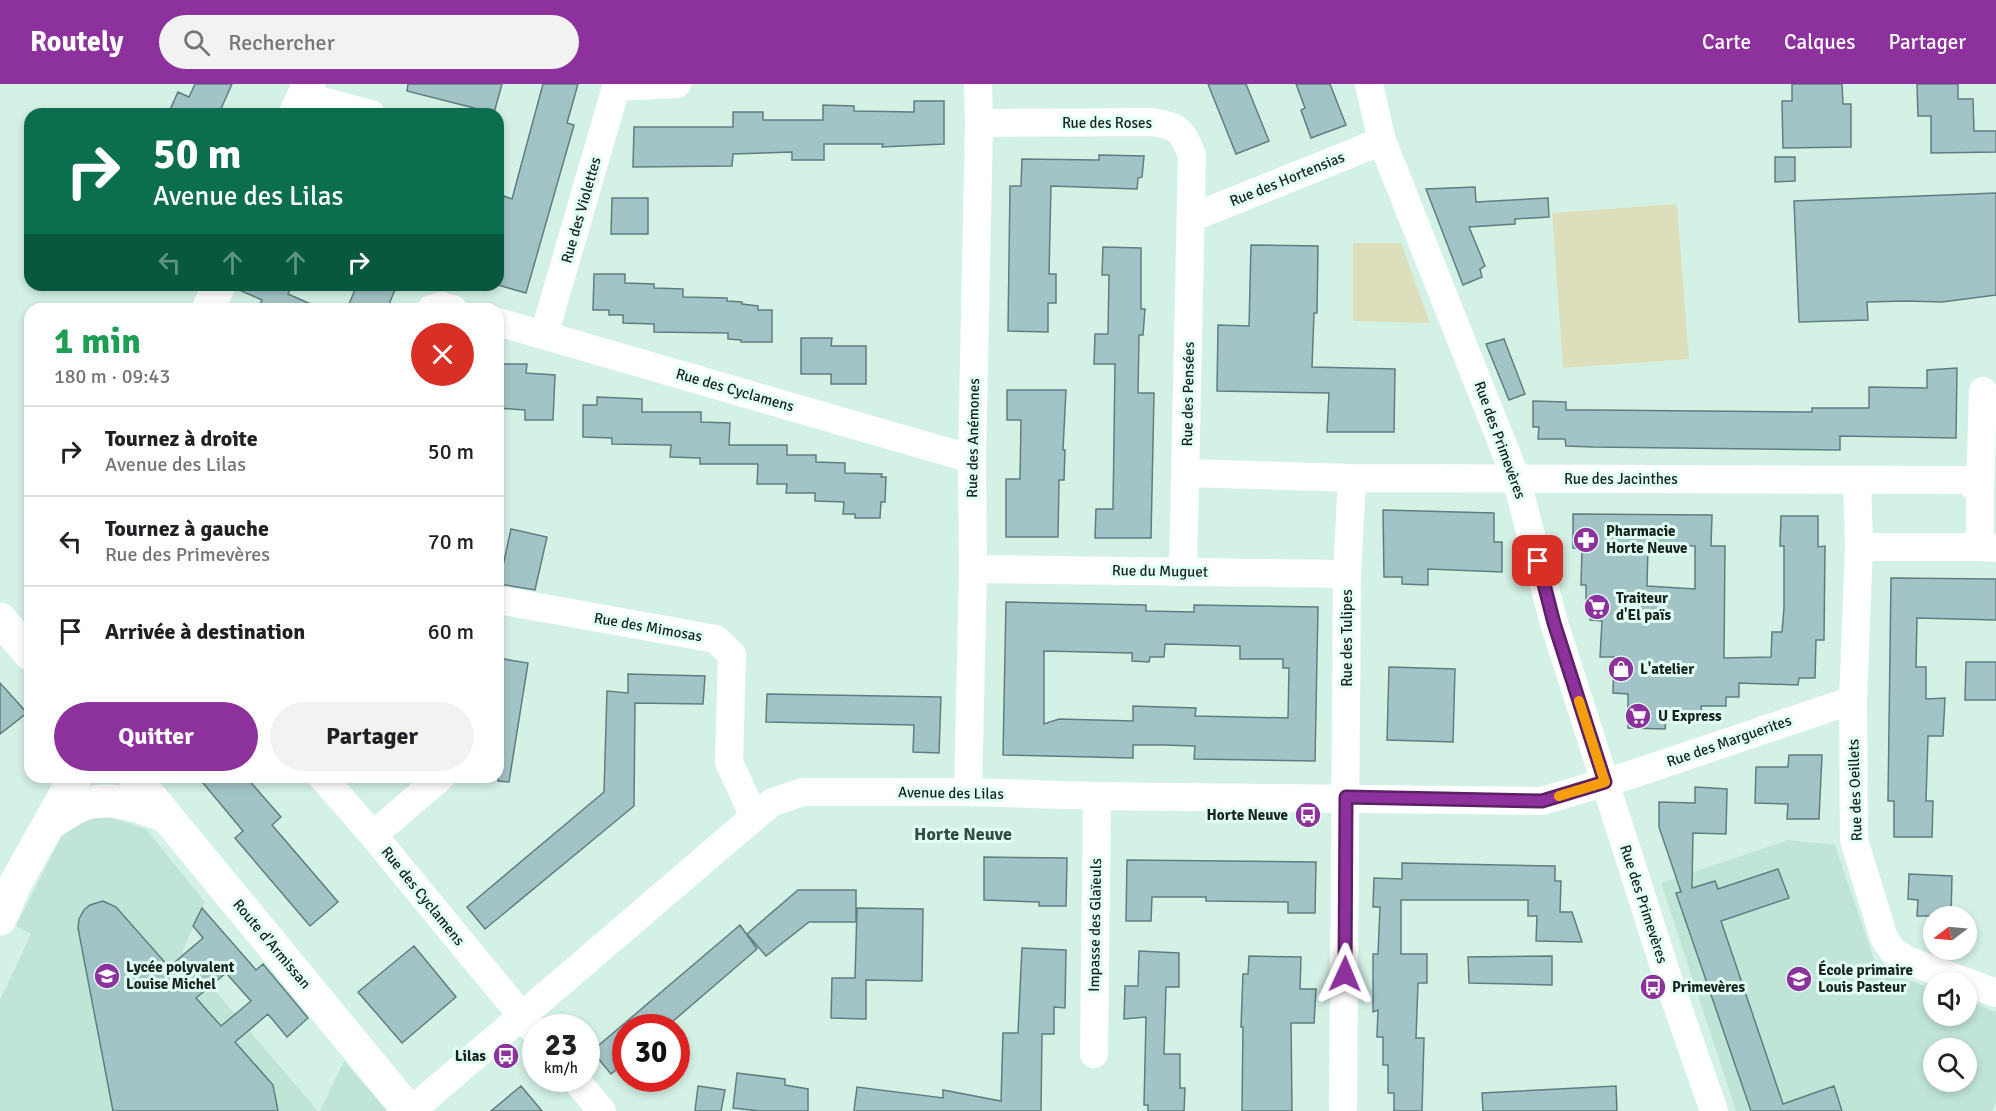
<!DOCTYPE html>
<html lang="fr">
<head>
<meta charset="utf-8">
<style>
  :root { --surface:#fff; --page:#f2f2f2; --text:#202124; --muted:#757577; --line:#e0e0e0; --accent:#8d319c }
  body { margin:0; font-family:Signika,sans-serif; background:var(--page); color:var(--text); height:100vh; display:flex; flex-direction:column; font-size:22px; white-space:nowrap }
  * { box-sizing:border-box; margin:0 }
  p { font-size:20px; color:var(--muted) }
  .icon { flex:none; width:33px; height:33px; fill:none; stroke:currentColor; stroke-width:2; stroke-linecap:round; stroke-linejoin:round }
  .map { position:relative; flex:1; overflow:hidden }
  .panel { position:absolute; left:24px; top:219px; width:480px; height:480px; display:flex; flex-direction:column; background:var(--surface); border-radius:18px; box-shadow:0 3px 9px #0003 }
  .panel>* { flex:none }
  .hud { position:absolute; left:24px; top:24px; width:480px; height:183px; border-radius:18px; box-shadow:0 3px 9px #0003; background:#0b6e4f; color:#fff; overflow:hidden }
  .needle { width:39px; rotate:254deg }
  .controls { position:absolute; left:1923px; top:822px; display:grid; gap:12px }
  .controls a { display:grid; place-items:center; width:54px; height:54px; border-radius:50%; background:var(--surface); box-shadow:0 3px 9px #0003; font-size:30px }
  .speed { position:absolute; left:522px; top:930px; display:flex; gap:12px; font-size:30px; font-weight:700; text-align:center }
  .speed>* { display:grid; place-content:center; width:78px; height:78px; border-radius:50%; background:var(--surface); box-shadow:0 3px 9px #0003; line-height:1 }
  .speed small { font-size:15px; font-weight:400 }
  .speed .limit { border:9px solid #d22; background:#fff; color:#111 }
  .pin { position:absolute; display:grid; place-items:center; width:51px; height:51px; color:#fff; margin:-26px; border-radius:12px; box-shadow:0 3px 9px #0006 }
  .me { position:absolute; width:66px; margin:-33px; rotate:1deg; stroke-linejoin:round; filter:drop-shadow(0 0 4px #0008) }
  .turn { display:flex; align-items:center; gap:21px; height:126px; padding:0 30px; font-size:27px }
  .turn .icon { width:78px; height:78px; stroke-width:2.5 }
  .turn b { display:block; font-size:42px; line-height:51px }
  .lanes { display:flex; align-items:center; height:57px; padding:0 30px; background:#0003; justify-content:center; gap:30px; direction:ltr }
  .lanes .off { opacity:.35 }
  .round { display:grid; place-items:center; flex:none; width:63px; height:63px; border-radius:32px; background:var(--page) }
  .summary { display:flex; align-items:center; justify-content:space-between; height:102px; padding:0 30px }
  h1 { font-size:36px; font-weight:700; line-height:45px; color:#1e9e55 }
  .button { display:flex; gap:12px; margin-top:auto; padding:12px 30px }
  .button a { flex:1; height:69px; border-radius:36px; background:var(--accent); color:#fff; font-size:24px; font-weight:700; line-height:69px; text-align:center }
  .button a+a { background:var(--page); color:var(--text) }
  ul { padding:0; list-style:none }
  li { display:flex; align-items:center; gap:18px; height:90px; padding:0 30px; border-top:2px solid var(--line) }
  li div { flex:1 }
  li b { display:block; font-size:22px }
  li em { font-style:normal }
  header { display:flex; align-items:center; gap:36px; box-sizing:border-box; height:84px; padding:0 30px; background:var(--accent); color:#fff }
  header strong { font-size:28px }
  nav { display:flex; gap:33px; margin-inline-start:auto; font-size:21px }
  .search { width:420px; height:54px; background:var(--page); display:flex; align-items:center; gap:15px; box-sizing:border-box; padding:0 21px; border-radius:33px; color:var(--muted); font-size:22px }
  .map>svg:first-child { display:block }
</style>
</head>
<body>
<header>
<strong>Routely</strong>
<div class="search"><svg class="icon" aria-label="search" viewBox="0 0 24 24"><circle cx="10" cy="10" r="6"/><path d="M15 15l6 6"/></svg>Rechercher</div>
<nav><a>Carte</a><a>Calques</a><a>Partager</a></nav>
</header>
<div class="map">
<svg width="1996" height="1027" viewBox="0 0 1996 1027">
  <rect width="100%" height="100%" fill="#d4f1e6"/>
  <path fill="#c0e5d7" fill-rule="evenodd" d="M91,733H109L146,745L205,818L182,868L318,1027H0V916L31,850L16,842L63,749Z
    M1788,756L1835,761L1877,885L1933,905L1934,932H1966L1967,917L1996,928V1018L1992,1027H1736L1661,799ZM1934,964H1966V998H1934Z
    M344,977L387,1027H320Z"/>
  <path fill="#dddfbc" d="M1677,120L1689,275L1563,284L1552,129Z
    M1353,159H1401L1430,239L1353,237Z"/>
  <path fill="#a3c4c6" stroke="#5f7e7f" stroke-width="1.5" fill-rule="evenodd" d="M195,0H232L220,27L227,30H168L178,8L189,13Z
    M408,0H502L494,29L407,7Z
    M543,0H578L567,39L574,41L526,209L498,201V133L504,112L512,115Z
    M1208,0H1246L1269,57L1236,70Z
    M1296,0H1330L1346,41L1311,54L1301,26L1305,24Z
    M1792,0H1842L1843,20H1851V63L1783,64L1782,17H1792Z
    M1917,0H1958V15H1973L1974,47H1996V68L1931,69V32H1918Z
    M914,17H944V60L882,63L883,60H824V76H792V68L733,70L732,82L633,83L634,43H733V28H763V36H823V21L854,22V27L914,28Z
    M1099,71L1144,72L1142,93L1138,94L1137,105L1051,102L1049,190H1056V219H1048V248L1008,247L1010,102H1021L1022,75L1099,76Z
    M1775,73H1795V97L1775,98Z
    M1475,103L1476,118L1548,114L1549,133L1515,135V140L1469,143L1485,182L1480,185L1482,193L1463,201L1426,105Z
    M1996,109V211L1942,218L1906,217L1867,218L1868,236L1799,238L1794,117Z
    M612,114H648V150H611Z
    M1251,161L1318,162L1317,229H1314L1312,283L1395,285L1394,348H1327L1329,309L1217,307L1218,241L1249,242Z
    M1103,163L1141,164V225H1145L1143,251H1139L1138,309H1154L1151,454H1095L1096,425H1113L1115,280H1094L1095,250H1108L1109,191H1102Z
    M594,190H625V199L654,200V204L683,205V213L727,214V217L742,218V220L758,222V226H772V258H741V256L728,255V249L654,248V240L623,239V231H609V226H593Z
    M237,201H292L288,210L322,225H258L262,216L237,205Z
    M357,201H397L387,225H347Z
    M801,254H832L831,262H866V300H831V290H801Z
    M1504,255L1525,310L1509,316L1486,260Z
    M498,280H527L526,289L555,291L553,336H525V326L498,324Z
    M1957,284L1956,354L1840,352V366L1593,363L1566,362L1565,355H1538L1539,343H1533V317L1566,318V326H1594L1812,328V324H1869V303L1927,304V286Z
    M1007,306H1066L1063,366H1065L1064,396H1059L1058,453H1006V395H1020L1021,336H1007Z
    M597,313L642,315V328H701V338L730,339L729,361H787V371H816V378L845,379V389L882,390L881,393H886L885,418H881L880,434H855V430H843L844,418L815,417V409H786L787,400H757L758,380H700V374L670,373L671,361L612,360V354L583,353V321H597Z
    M1383,426L1494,429V458H1502V488L1428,485V501L1402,500V493H1384Z
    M1573,430L1712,431L1711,462H1725L1724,574L1771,573L1772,548H1782L1784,524V462H1780L1781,432H1818V463L1825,462L1824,556H1816L1815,594H1799L1798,601L1739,599V613H1726V622H1701L1702,630H1683V637L1666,636L1665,645L1628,644V610L1613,609L1614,573H1600L1602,537L1590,536L1591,520L1586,518V501H1581L1582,465L1573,464ZM1653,460L1695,462V505L1647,502L1648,461Z
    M511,445L547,453L535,506L499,500Z
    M1891,494L1996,495V536L1917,534L1916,583H1926V615L1945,614L1943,652H1928L1926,717H1933L1932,753H1894V717H1888Z
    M1006,518L1146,521V527L1194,528V521L1318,523L1315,677L1194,675L1195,662L1164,661H1133V674L1003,671ZM1165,560L1240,562V575H1283V584H1289L1288,634L1195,632L1196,624L1133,622V637L1059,635L1044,640V567L1132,569V577L1149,578L1150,573H1164Z
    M498,574L528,579L509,698L498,697Z
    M1966,578H1996V616H1965Z
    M1389,583L1455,585L1453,658L1387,656Z
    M628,590L705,592L703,620L635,619L634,722L485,845L467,823L604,708L607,607L628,609Z
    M0,599L27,629L0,650Z
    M767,610L941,613L939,669L913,668L914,641L766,638Z
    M1789,671H1822L1819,735H1787L1788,720L1755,719L1756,683H1788Z
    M198,693H246L281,733L272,741L338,818L310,842L235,754L243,747Z
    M1695,703L1727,705L1726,750L1693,749L1692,804L1715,797L1718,805L1778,785L1789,814L1721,837L1783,1020L1834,1002L1842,1027H1751L1676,809L1681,808L1659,743V718L1695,719Z
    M984,773L1067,774L1066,822H1039V818L984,816Z
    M1127,776L1316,778L1315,829H1288V818L1206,817V813H1152L1151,837H1126Z
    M1402,779L1555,782V797H1561L1560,828H1572L1582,858L1536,857L1537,832H1528V816H1401V870H1427V899H1418L1416,954H1424L1422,1027H1394V1009H1388V981H1383V953H1377L1378,926L1373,928V870H1378L1380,823H1373L1374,794L1402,795Z
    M1909,790L1952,792L1951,832H1917L1918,816L1908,815Z
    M798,806H856V838H809L766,872L747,850Z
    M103,817L116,823L169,883L203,854L193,842L202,824L256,886L263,880L308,934L287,953L268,930L235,958L273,1001L278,1027H113L78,844L79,835L84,826L90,821ZM226,889L251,917L221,942L196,914Z
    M857,824L923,825L922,897L866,896V935L831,934L832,894H855Z
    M740,841L757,865L665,944H626V978L611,990L592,967Z
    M414,862L456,913L402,959L358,908Z
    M1022,864L1066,866L1065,924L1054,923V950H1042L1041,1027H854L857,1003L943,1014V1006L1001,1017L1003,949H1018Z
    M1139,867L1179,869V903H1166L1164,970H1180V1004H1185L1184,1027H1148V1021H1144L1146,933L1124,935L1125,902H1138Z
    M1249,872L1301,873L1300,905H1316L1314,939H1291L1292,1027H1242L1243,943H1241L1243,890H1248Z
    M1552,872V901L1469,899L1468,873Z
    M737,989L785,995V1001L808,1005V1027H760L733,1024Z
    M521,1002L542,1027H491Z
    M698,1002L725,1006L721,1027H695Z
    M1616,1002L1617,1027H1483L1482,1009Z"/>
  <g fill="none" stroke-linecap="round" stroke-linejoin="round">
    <path stroke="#fff" stroke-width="28" d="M1369,0L1382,57L1516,394L1554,539L1671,904L1714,1027
      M617,3L677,0
      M303,12L371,30
      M979,39L1151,38C1178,42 1182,46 1192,71L1183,487
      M1191,134L1382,57
      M431,225L442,222L453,225
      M498,238L972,375
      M544,251L617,0
      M1186,389L1352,394L1967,396L1980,408V463L1996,464
      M1857,396L1859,463L1853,616L1854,756L1884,854L1893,867L1909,877L1996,909
      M1980,408L1983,307
      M1859,463H1980
      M973,485L1347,490
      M498,516L716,555L732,571L729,678L754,733
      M322,693L373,751L536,949
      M968,708L973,485L972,375L979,39L978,0
      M373,751L441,693
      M1094,970L1097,712
      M574,994L602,1027
      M411,1027L754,733L773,718L803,708H968L1097,712L1542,717L1630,691L1853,616
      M1343,1027L1347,490L1352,394"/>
    <path stroke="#fff" stroke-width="33" d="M295,30L309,0
      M208,225L219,201
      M0,535L30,570
      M134,693L409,1027
      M48,741C58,735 67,728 77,723C105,709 138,722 166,732
      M0,835L15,800L75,693"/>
  </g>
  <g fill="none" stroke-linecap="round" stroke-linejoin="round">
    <g stroke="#5c2065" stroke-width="15">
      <path id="route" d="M1345,890L1346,713L1542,717L1605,698L1554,539L1538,477"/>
    </g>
    <use href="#route" stroke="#8d319c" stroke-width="10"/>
    <path stroke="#f59e0b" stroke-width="10" d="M1559,712L1605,698L1579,617"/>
  </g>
  <defs>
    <g id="pharmacy-disc" transform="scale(1.35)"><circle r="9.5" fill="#8d319c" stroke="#e1fff3"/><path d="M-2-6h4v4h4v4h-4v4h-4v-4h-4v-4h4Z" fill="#fff"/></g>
    <g id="supermarket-disc" transform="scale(1.35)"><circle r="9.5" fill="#8d319c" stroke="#e1fff3"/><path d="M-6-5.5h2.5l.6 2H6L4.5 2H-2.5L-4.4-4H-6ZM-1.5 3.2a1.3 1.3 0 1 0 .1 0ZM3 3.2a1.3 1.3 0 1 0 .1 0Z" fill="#fff"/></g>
    <g id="shop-disc" transform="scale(1.35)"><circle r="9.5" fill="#8d319c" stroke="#e1fff3"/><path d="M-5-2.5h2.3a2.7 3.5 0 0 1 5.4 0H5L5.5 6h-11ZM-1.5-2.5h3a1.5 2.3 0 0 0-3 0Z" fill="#fff"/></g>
    <g id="bus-disc" transform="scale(1.35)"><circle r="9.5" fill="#8d319c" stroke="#e1fff3"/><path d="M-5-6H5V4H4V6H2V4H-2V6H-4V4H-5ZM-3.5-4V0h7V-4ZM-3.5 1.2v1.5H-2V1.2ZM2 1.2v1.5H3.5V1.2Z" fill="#fff"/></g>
    <g id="school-disc" transform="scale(1.35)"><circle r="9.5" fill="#8d319c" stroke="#e1fff3"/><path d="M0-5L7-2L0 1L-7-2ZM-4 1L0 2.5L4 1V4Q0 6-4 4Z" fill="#fff"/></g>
  </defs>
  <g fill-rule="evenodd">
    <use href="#pharmacy-disc" x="1586" y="456"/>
    <use href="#supermarket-disc" x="1597" y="523"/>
    <use href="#shop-disc" x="1621" y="585"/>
    <use href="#supermarket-disc" x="1638" y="632"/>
    <use href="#bus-disc" x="1308" y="731"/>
    <use href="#school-disc" x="107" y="892"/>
    <use href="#school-disc" x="1799" y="895"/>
    <use href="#bus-disc" x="1653" y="903"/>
    <use href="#bus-disc" x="506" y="972"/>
  </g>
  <g text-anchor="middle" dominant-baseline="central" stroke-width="6" stroke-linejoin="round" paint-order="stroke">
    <g font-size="15" fill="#192420" stroke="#e1fff3">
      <text x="1107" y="39">Rue des Roses</text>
      <text transform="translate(1287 95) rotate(-22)">Rue des Hortensias</text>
      <text transform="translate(581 126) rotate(-74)">Rue des Violettes</text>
      <text transform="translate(735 306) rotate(16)">Rue des Cyclamens</text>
      <text transform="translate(1188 310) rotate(-89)">Rue des Pensées</text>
      <text transform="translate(973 354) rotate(-89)">Rue des Anémones</text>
      <text transform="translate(1500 356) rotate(70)">Rue des Primevères</text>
      <text x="1621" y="395">Rue des Jacinthes</text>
      <text transform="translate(1160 487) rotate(1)">Rue du Muguet</text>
      <text transform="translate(648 543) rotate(10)">Rue des Mimosas</text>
      <text transform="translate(1347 554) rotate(-90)">Rue des Tulipes</text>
      <text transform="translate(1729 657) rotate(-19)">Rue des Marguerites</text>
      <text transform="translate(1855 706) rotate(-92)">Rue des Oeillets</text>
      <text transform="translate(951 709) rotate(1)">Avenue des Lilas</text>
      <text transform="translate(423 812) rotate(51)">Rue des Cyclamens</text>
      <text transform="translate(1644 820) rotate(72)">Rue des Primevères</text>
      <text transform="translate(1095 841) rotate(-89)">Impasse des Glaïeuls</text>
      <text transform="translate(272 860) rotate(50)">Route d'Armissan</text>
    </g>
    <g font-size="15" font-weight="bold" fill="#192420" stroke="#e1fff3" text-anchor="start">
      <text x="1606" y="447">Pharmacie<tspan x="1606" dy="17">Horte Neuve</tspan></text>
      <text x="1616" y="514">Traiteur<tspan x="1616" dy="17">d'El païs</tspan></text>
      <text x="1640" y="585">L'atelier</text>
      <text x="1658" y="632">U Express</text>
      <text x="1288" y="731" text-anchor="end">Horte Neuve</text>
      <text x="126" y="883">Lycée polyvalent<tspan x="126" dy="17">Louise Michel</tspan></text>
      <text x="1818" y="886">École primaire<tspan x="1818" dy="17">Louis Pasteur</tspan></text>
      <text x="1672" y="903">Primevères</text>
      <text x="486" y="972" text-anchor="end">Lilas</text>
    </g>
    <g font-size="18" font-weight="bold" fill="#344d44" stroke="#e1fff3">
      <text x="963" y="750">Horte Neuve</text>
    </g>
  </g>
</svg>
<div class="controls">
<a><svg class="needle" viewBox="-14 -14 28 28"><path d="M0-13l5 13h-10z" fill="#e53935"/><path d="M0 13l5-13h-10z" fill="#757577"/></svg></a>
<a><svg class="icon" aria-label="sound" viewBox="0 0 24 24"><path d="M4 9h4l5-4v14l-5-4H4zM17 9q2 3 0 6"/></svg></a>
<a><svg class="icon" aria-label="search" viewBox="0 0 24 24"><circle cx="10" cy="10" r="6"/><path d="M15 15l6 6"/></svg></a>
</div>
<div class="speed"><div>23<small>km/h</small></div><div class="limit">30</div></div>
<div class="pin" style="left:1538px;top:477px;background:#d93025"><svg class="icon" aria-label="arrive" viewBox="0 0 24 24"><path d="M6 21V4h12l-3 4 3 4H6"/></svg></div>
<svg class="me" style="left:1345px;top:890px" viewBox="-20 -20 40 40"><path d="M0-17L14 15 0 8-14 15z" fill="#8d319c" stroke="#fff" stroke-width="4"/></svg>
<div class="hud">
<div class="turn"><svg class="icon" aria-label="right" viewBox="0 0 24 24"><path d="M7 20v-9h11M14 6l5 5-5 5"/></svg><div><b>50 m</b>Avenue des Lilas</div></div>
<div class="lanes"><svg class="icon off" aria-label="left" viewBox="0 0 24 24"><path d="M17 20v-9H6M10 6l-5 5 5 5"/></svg><svg class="icon off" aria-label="ahead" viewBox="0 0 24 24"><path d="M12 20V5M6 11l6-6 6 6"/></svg><svg class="icon off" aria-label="ahead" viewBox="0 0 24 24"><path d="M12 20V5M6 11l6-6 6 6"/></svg><svg class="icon" aria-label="right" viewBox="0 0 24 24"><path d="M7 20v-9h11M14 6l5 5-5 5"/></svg></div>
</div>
<section class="panel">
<div class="summary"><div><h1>1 min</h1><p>180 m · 09:43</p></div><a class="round" style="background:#d93025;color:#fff"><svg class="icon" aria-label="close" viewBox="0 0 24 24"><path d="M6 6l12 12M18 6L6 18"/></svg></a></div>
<ul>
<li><svg class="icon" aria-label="right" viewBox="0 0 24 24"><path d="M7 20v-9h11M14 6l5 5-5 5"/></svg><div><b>Tournez à droite</b><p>Avenue des Lilas</p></div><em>50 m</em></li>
<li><svg class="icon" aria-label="left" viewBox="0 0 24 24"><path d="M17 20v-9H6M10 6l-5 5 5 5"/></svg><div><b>Tournez à gauche</b><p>Rue des Primevères</p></div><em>70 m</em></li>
<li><svg class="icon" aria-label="arrive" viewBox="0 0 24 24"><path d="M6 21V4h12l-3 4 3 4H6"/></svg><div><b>Arrivée à destination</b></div><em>60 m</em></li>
</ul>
<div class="button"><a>Quitter</a><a>Partager</a></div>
</section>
</div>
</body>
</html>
